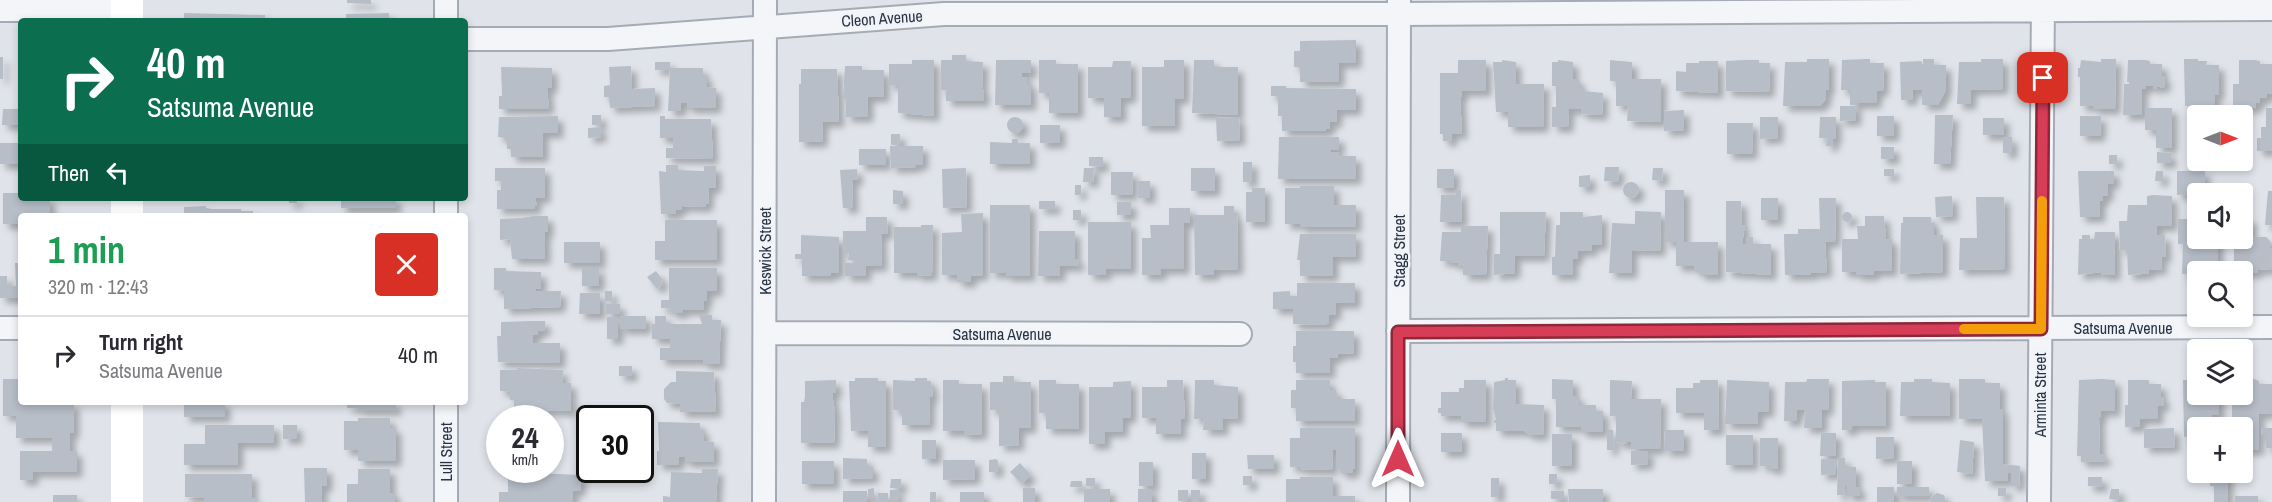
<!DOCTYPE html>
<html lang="en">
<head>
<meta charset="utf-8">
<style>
  :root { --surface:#fff; --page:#f7f7f7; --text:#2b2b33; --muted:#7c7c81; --line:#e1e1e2 }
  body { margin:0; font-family:"Archivo Narrow",sans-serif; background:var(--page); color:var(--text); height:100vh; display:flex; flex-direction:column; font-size:22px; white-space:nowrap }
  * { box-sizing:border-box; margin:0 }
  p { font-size:20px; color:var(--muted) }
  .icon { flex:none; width:33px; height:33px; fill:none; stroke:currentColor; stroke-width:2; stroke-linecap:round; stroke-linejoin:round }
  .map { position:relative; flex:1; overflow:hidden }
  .sheet { position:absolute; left:18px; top:213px; width:450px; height:192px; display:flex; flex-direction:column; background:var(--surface); border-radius:6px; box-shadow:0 3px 9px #0003 }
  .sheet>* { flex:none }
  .hud { position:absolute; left:18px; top:18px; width:450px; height:183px; border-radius:6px; box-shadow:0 3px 9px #0003; background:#0b6e4f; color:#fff; overflow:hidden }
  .needle { width:39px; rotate:90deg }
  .tools { position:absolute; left:2187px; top:105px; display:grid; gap:12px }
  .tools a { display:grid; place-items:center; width:66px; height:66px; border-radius:6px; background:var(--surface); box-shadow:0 3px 9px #0003; font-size:30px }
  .speed { position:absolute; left:486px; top:405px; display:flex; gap:12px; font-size:30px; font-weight:700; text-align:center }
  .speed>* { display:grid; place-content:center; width:78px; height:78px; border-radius:50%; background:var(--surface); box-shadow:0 3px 9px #0003; line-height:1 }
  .speed small { font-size:15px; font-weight:400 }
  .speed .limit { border:3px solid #111; border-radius:9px; background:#fff; color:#111 }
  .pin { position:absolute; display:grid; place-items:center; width:51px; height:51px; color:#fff; margin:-26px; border-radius:12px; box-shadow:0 3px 9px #0006 }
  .me { position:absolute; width:66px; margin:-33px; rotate:0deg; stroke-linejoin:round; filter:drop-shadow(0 0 4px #0008) }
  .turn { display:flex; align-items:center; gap:21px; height:126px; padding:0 30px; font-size:27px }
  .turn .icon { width:78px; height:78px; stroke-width:2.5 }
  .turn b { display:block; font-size:42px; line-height:51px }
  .then { display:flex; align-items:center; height:57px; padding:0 30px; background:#0003; gap:12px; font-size:22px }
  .round { display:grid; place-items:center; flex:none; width:63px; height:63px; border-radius:6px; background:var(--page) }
  .summary { display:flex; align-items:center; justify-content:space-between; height:102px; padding:0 30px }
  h1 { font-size:36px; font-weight:700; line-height:45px; color:#1e9e55 }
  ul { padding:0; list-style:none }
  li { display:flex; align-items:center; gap:18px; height:78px; padding:0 30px; border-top:2px solid var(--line) }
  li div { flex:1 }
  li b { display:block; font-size:22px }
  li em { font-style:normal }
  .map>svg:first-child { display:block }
</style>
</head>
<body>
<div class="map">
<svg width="2272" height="502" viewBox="0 0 2272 502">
  <defs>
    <filter id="shadow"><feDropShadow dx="5.5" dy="5.5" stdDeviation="3" flood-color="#0004"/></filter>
  </defs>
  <rect width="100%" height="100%" fill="#e0e4ea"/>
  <path fill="#b7bec8" filter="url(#shadow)" d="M347,0H371V4L347,3Z
    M184,13L265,15V21H184Z
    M389,13V21H346V14Z
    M1356,40V63H1339V82H1300V67H1294V51H1300V41Z
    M952,55H966V61L983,62L982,89H984V101H946V90H941V60H952Z
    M0,57H3V79H0Z
    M1807,59H1829V89L1826,90V99L1820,106H1783L1785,62H1807Z
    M1866,59H1870V63H1884L1883,91H1877L1876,103H1857V105H1850V90H1841L1842,60Z
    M1923,59H1934V65H1946V90L1938,105H1922V90H1913L1912,100H1901L1900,62L1921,61L1923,65Z
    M1981,59H2003V89L1971,90V104H1957L1959,62H1981Z
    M2101,59H2116L2115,109H2093V106H2080V77H2078V68H2080L2081,60L2101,62Z
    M2184,59H2198V61H2207L2206,65H2219V95H2215V106H2185Z
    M912,60H934V116L898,113V85H889V64H912Z
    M996,60H1031V73H1022V77H1027V84H1031V105H995Z
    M1039,60H1056V64H1078V113H1049V93H1039Z
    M1164,60H1184V99H1175V126H1142V67H1164Z
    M1194,60H1214V67H1238V115L1192,113Z
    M1458,60H1486V91H1462V97H1460L1462,134L1452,133V141H1443V134H1440V73H1458Z
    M1502,60L1516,62V84H1544L1543,127H1508V112H1496L1493,62H1502Z
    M1558,60L1573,62V79H1579V87H1583V91L1603,93L1602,115L1581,114V109H1569L1568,127H1552V107H1556V86H1552V62H1558Z
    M1610,60L1632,62V79H1661V122L1627,121L1628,106H1616V81H1610Z
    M1745,60H1759V63H1770L1769,92L1726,91V61Z
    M2128,60H2145L2150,61V64H2162V76H2165V86L2163,88L2157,86V89H2153V86H2146V89H2142V115H2123L2124,84H2129V82H2127Z
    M2239,60H2255L2260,61V64H2272V94H2267V98H2260V103H2256V108H2233V84H2239Z
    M1113,61H1131V98H1121V117H1104V98H1088V67H1112Z
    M1699,61H1718V93L1676,91V71L1686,72V63H1699Z
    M655,62H670V70H655Z
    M631,66L632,89L655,88V106L610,108L609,97H604V86L610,85L609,67Z
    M845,66H862V70H884V97H868V117H846V99H843Z
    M501,67L552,68V88H547L549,109H499V96H502Z
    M670,68H703V76H707V87L716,88V108H687V103H681V111H668Z
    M801,69H837L839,122H823L822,142H799V84H801Z
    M1271,86H1286V88L1356,89V110H1337V122H1330V129H1326V131H1282V116H1278V96H1271Z
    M1840,106H1856V120L1840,121Z
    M2145,108H2172V148H2156V130H2145Z
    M2266,108H2272V151H2257V138H2261V127H2266Z
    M3,109H19V125H2Z
    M1684,110V130L1664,131V111Z
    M592,115H601V125H592Z
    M1935,115H1953L1950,164H1934Z
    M558,116V133H543V157H511V149H507V138L498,137L499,117Z
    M660,116H665V119H711L713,159L666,158V148H673V138H660Z
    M1877,116H1894V136H1877Z
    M2080,116H2101L2100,136H2080Z
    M1007 125a8 8 0 1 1 16 0a8 8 0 1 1-16 0Z
    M1239,117L1240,140L1217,141L1216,118Z
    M1760,117H1778V138L1760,139Z
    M1820,117H1836V139H1833V146H1826L1827,138H1819Z
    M1983,118H2004V135H1983Z
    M1727,123H1753L1752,154H1727Z
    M1040,125H1060V143H1040Z
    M601,127V137L588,138V128Z
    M891,134H900V145H891Z
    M1279,137H1339V150H1331V152H1339V156H1356V179H1278Z
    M2003,137H2012V153H2003Z
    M1012,139H1018V143H1030V164H990V142L1012,143Z
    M0,143H20V164H0Z
    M890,146H923V164L916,165V167L891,168Z
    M1881,147H1894V159H1881Z
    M859,149H886V165H859Z
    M2157,152L2171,153V163H2157Z
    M2109,155H2117V164H2109Z
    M1089,157H1103V167L1089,166Z
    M1243,162H1252V182H1243Z
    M666,165H678V170L704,171V166H716V188H709L708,204H706V207L682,206V210H676V214H661L659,171L666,172Z
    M1605,167H1619L1618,182L1604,181Z
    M495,168H545V198H535L537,206H535V209H497V190H501V181H495Z
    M966,168L967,207L943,208L942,169Z
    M1084,168H1094L1093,182H1083Z
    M1191,168H1215V191H1191Z
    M1653,168H1663L1662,181L1652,180Z
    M857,169L858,180H852L853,208H843L840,170Z
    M1437,169H1454V188H1437Z
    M1884,169H1894V176H1884Z
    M2078,171H2114V183L2108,184V196H2103V201H2100V217H2080Z
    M2156,171H2163V181H2155Z
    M2177,171H2205V194L2177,195Z
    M1111,172H1133L1132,195H1111Z
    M1590,175V187H1579V176Z
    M1138,181H1150V198H1138Z
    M1623 190a8 8 0 1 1 16 0a8 8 0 1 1-16 0Z
    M1075,185H1081V195H1075Z
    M1300,186H1334V205H1356V227H1300V224H1285V188H1300Z
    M1252,188H1265V222H1246V192H1252Z
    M893,190L903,191V204H893Z
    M1456,190H1461L1462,222H1440L1441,195H1456Z
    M1665,190H1684V242H1718V275H1700V271H1694V266H1676V242H1665Z
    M2268,191H2272V225H2265Z
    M3,193H21V198H50V216H21V224H3Z
    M2153,195L2172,196V226H2157V235H2165L2166,257H2161L2162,269L2149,270V273L2142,274L2128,275L2127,250H2120L2119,221H2127L2128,205H2147V196Z
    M1952,196L1953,216L1936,217L1935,197Z
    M1976,197H2004L2005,269L1959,270L1960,238H1977Z
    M289,198H297V203H289Z
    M341,198H396V208H341Z
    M1761,198H1778V220H1761Z
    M1819,198H1836L1835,242H1825L1827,272L1811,273V275H1785L1784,234H1798V229H1820Z
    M1039,201H1055V209H1039Z
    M1726,201H1741L1742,226L1745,225L1742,244H1746V237H1753V244H1771V275L1726,272Z
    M1117,202H1131V215H1117Z
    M990,205H1030V276H1006V273H990Z
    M206,206V208L212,209H241V211H253V216H184V207Z
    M1224,206H1234V215H1237L1238,269L1214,270V275H1195L1194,215H1224Z
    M1169,208H1190V223H1184V269H1161V275H1142V238H1151L1150,225H1169Z
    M1073,210H1081V220H1073Z
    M1635,211L1661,212L1660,251L1632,250V273H1609L1612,223L1635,224Z
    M1842 217a5 5 0 1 1 10 0a5 5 0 1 1-10 0Z
    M1500,212H1546L1544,256H1515V273L1494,275V254H1500Z
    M1560,212H1583V217L1602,215V245H1592V251H1578V259H1573V275H1552V257H1555L1556,225H1560Z
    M983,213V275L971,276V282H957V275H942V233L962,232L961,214Z
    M533,216H548V232H545V259H512L510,239L500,240V219L522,218Z
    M1865,216H1884L1886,239H1892V271H1874V275H1856V272H1842V239H1858L1857,226H1865Z
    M866,217H887L888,234H881L882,266H866V276H845V263H854V260H848L849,253H843V231H866Z
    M1903,217H1931V223H1934V235H1943V272L1900,274L1901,223H1903Z
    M2242,218H2251V237H2266L2270,241V248H2272L2271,270L2258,269V273L2234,272V238H2242Z
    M2178,219H2198V238H2218V272H2198V278H2195V274H2182L2183,244H2178Z
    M665,220H717V260H655V241H665Z
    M1088,222H1131V269H1106V275H1088Z
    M921,225H933L932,275L917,276V273H894V227H921Z
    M1461,226H1488L1486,275H1463V266H1458V263H1450V261H1440L1442,232H1461Z
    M1039,231H1075V259H1079V266H1060V276H1038Z
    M2095,232H2115V275H2101V272L2078,275L2079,239H2082V235H2090V239H2094Z
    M1300,234H1356V257H1333V276H1300V260H1297Z
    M801,235L839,237V273H831V276H802V259H795V254H801Z
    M564,242H600V263H564Z
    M15,263H21V298H0V276H7V286H16Z
    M494,268H506V271L541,272V289L536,288V291H561L560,307L504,309V291L494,290Z
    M582,268H599V286H582Z
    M669,268H717V291H707V301H704V310H683V313H672L669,308H661V300H669Z
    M656,271L663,280L661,281L663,284L657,289L647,277Z
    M1297,283H1355V303H1336V315H1329V323L1325,325L1293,324V309H1273V292L1290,291V296H1297Z
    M605,291H612V301H605Z
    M580,293H600V314H579Z
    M606,304H620V314H606Z
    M699,315H712V320H721L719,364H703V360H660V348H670V339H652V324H655V316H666V324H702Z
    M620,316H646V329H620Z
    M607,317H618V339H607Z
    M530,321H545V331H538V335H533V343H560V363L498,362L497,336H501V322Z
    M1296,331H1354V353L1337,354L1338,358H1330V373H1296V362H1293V346H1296Z
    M619,366H632V376H619Z
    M517,368L563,370L562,383H571V411L514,410V400H510V392L500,391V370H517Z
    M676,371L714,372L716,412H680V404L667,403L664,399V389L671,382H676Z
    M1003,376H1014V382H1031V428H1019V445L999,446V410H990V382H1003Z
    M855,378H878V381H886V447H868V431H851L849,381H855Z
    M915,378H927V381H931L933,397H930L929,425H902V411L893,410V380L915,381Z
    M1505,378H1508V380H1516V404L1544,405L1543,435H1530L1524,431H1496V423H1494V420H1496L1493,408L1494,382L1505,380Z
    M3,379H21V402L74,403V433H70V451H77V472H33V480H20V451H52V438H16V416H3Z
    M1552,379L1573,380V396H1579V405H1596V411H1603V432H1581V427H1556V399H1552Z
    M1807,379H1829L1828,410H1822V428H1804L1805,410H1797V421H1784L1785,382H1806Z
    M1914,379H1932V382L1950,383V416H1900L1901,382H1914Z
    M1959,379H1985V383H2000V409H2003V464L2020,466L2019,486H2011V473H2008V481H1985L1982,419H1959Z
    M2102,379L2115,380V411H2101V418H2099L2100,454H2105V461L2081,462V456H2077L2079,380Z
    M2242,379H2254L2259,381V384H2272V413L2259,414V450H2242V428H2232V404H2239L2238,394H2242Z
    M836,380V393H832L835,413L834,443H801V402H804L805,396V381Z
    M943,380H959V384H982V434L964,435V431H943Z
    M1039,380H1056V384H1079V429H1046V413H1039Z
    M1167,380H1183L1185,419H1181V434H1156V418H1142V387H1167Z
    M1195,380H1214V385L1238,387V419L1223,418V430H1203L1204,419H1194Z
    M1296,380H1330V390H1336L1338,399H1355V421H1296V408H1291V390H1296Z
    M1464,380H1486V422H1461V416H1441V413H1438V408H1441V392H1459V388H1464Z
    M1610,380L1632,381L1631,399H1661L1660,449H1631V442H1627V444L1616,442V416H1610Z
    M1700,380H1718L1719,430H1704V413H1676V388H1693V383H1700Z
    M1727,380L1769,382V412H1758V424H1725Z
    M1875,380V382H1886V426H1852V430H1842V381Z
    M2128,380H2149V384H2161V397H2164V406H2158V419H2140V427H2125V405H2128Z
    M2183,380H2197L2198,394H2219V415H2212V428H2198V437H2184Z
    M1131,381V418H1123V432H1105V444H1089V387H1113V382Z
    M184,402H225V417H184Z
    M347,402H396V410H358V408H347Z
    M358,418H390V428H396V461H358V450H344V421H358Z
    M658,422L700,423V430H704V441L714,442V462H685V457H679V465H657V451H659Z
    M205,425H274V443H238V465H184V444H205Z
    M283,425H297V439H283Z
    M1300,428H1355V469H1353V473H1341V469H1336V450H1333L1332,470L1300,469V467H1290V438H1300Z
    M2174,428L2175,447L2144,448V429Z
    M2261,428H2272V448H2266V435H2261Z
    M1607,429L1613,430V450H1607Z
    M1665,430H1684V451H1664Z
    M1441,433H1462V452H1441Z
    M1821,433H1836V456H1820Z
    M1552,434H1572V466H1552Z
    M1726,435H1753V465H1726Z
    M1876,437H1894V458L1876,459Z
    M1760,438H1778V469H1769V466H1760Z
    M922,440H936V459H922Z
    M1960,440L1974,442L1972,474L1957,472Z
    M1631,451H1648V464L1631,465Z
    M1192,453H1206V479H1192Z
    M1247,455H1274V469H1248Z
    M843,458L867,459V467H873V478L843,479Z
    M1838,458H1845V467H1856V487H1860V496H1847V486H1843V495H1837Z
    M996,459L998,461V472H989V460Z
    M1821,459H1836V474L1821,475Z
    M943,460H975V479L943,480Z
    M802,461H834V484H802Z
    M1897,461H1912V484H1897Z
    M1139,462H1153V486H1139Z
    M1020,463L1031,475L1022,484L1010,472Z
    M304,468H327V486H322V502H305Z
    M358,469H390V493H395V502H347V484H358Z
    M702,469H718L716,502H663V496L670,497L671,472L702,473Z
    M2210,472H2228V502H2214V486H2210Z
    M534,473L581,475L580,491H573V502H499V492H508V474Z
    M185,474H252V498H257V502H204V498L185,497Z
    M1549,474H1557V484H1549Z
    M1243,476H1252V485H1243Z
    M1300,477H1333V496H1355V502H1286V479H1300Z
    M2088,477H2102V487L2088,486Z
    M1086,478H1095V486H1086Z
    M1491,478H1499V497H1491Z
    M891,479H901V488H890Z
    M1071,481H1082V487H1070Z
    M1877,487H1894V502H1877Z
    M1897,487H1929V496H1897Z
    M874,488V498H868V489Z
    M1023,488H1035V502H1023Z
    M1998,488H2006V496H1998Z
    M1084,489H1110V502H1084Z
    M1138,489H1152V502H1138Z
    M1568,489H1603V502H1569Z
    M2111,489H2119V500L2109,499Z
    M890,490H898V501H890Z
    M1178,490H1188V501H1178Z
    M1191,490H1200V500H1191Z
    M843,491H867V502H843Z
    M1551,491H1564V499H1551Z
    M930,492H936V502H930Z
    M960,492H984V502H960Z
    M878,493H888V502H877Z
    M1937,493L1944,495L1946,502H1930L1932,496Z
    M53,495H77V502H53Z
    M2235,496H2258V502H2235Z"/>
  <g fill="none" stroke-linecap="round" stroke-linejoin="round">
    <g stroke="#a5abb5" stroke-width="26">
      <path id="minor" d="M446,0V21
        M0,10H127
        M465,39H608L944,14H1399L2272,9
        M446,198V216
        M0,328H21
        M1398,331L2272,327
        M765,333L1240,334
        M446,402V502
        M764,502L765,0
        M1398,502L1399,0
        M2039,502L2043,0"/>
    </g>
    <use href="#minor" stroke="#f3f5f8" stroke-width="22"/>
    <path stroke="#fff" stroke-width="32" d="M127,21V0
      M127,216V198
      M127,402V502"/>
  </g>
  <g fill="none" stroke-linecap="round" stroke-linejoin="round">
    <g stroke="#8c2839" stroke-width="15">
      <path id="route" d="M1398,459V332L2041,329L2043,78"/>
    </g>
    <use href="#route" stroke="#d83d58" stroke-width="10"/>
    <path stroke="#f59e0b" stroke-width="10" d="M1964,329H2041L2042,201"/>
  </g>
  <g text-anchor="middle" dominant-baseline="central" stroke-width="5" stroke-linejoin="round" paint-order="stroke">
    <g font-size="16" fill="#283243" stroke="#f0f3f7">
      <text transform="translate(882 18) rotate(-4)">Cleon Avenue</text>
      <text transform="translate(765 251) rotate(-90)">Keswick Street</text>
      <text transform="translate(1399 251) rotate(-90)">Stagg Street</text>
      <text x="2123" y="328">Satsuma Avenue</text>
      <text x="1002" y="334">Satsuma Avenue</text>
      <text transform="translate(2040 395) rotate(-90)">Arminta Street</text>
      <text transform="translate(446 452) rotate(-90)">Lull Street</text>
    </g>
  </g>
</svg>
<div class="tools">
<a><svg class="needle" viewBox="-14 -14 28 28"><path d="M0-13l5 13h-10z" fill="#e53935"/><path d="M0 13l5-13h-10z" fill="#7c7c81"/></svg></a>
<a><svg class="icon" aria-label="sound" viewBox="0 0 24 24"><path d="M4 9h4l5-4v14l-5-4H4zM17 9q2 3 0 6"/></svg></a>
<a><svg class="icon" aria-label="search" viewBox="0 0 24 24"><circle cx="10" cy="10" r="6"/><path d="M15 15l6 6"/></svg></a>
<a><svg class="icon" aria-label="layers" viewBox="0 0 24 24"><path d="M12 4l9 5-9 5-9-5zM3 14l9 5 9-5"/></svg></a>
<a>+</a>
</div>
<div class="speed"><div>24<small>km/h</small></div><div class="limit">30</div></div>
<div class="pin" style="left:2043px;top:78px;background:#d93025"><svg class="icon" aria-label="arrive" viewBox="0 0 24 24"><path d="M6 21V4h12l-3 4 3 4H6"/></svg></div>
<svg class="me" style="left:1398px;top:459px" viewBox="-20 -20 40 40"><path d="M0-17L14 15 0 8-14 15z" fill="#d83d58" stroke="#fff" stroke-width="4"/></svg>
<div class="hud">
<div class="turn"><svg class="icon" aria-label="right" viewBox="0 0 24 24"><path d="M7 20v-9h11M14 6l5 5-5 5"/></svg><div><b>40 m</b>Satsuma Avenue</div></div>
<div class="then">Then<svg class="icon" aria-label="left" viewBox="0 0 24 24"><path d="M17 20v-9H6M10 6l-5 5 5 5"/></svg></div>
</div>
<section class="sheet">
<div class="summary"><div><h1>1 min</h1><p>320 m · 12:43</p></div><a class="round" style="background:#d93025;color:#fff"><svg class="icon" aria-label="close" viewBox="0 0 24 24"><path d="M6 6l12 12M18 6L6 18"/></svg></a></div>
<ul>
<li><svg class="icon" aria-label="right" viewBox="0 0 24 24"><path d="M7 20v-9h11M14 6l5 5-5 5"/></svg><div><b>Turn right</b><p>Satsuma Avenue</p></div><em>40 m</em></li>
</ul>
</section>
</div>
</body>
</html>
